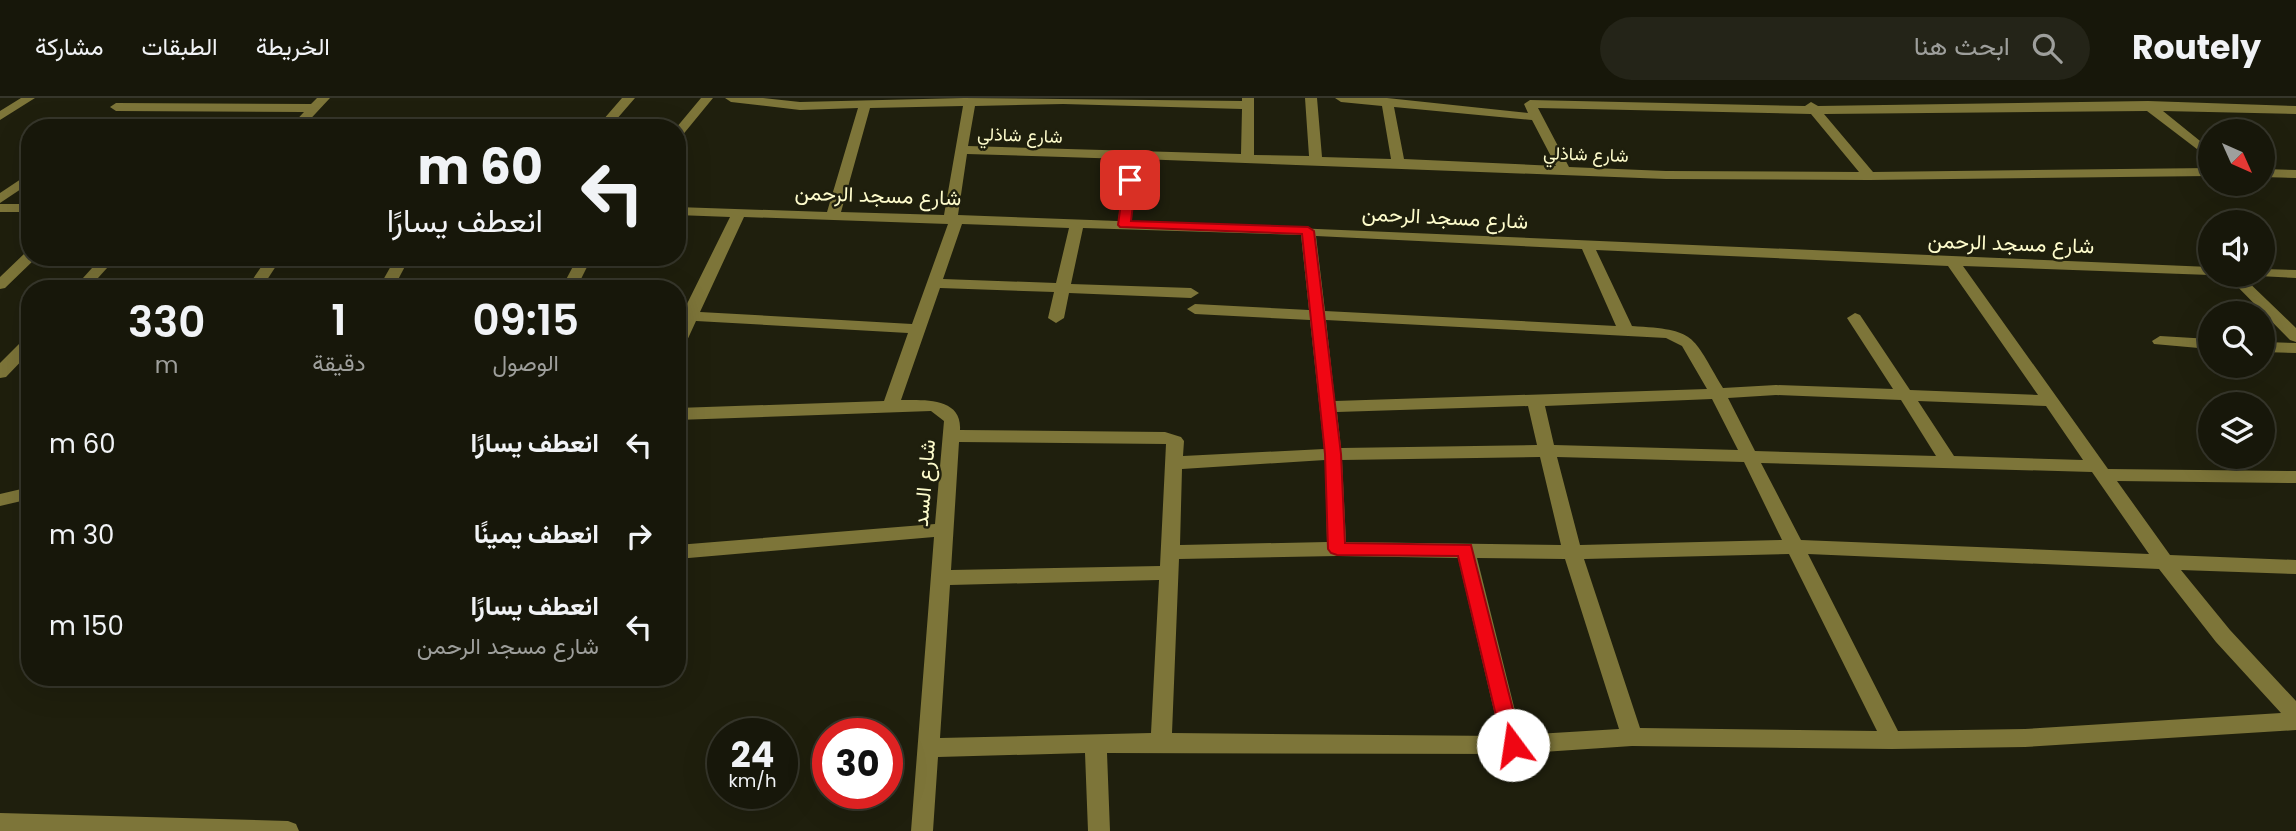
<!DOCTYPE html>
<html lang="ar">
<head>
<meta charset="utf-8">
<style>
  :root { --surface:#17170a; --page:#242418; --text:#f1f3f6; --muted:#9e9f9c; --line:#36362b }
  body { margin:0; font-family:Poppins,Vazirmatn,sans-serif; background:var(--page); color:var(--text); direction:rtl; height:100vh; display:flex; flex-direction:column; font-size:26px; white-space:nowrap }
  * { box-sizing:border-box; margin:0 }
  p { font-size:23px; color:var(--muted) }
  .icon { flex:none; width:38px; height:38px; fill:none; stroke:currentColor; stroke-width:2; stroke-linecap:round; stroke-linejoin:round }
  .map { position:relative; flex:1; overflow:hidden; direction:ltr }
  .drawer { position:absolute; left:21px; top:182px; width:665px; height:406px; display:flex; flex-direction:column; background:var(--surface); border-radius:28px; box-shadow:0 7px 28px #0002,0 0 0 2px var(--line); direction:rtl }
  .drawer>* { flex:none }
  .hud { position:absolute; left:21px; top:21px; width:665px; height:147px; border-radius:28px; box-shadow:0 7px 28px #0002,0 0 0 2px var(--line); direction:rtl; background:#17170a; color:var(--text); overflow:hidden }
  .needle { width:46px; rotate:135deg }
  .fabs { position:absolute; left:2198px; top:21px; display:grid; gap:14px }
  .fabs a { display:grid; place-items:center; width:77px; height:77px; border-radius:50%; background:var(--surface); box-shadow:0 7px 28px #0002,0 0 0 2px var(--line); font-size:35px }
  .speed { position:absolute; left:707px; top:620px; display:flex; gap:14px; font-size:35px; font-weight:700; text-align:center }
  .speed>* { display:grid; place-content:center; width:91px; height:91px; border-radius:50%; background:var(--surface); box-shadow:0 7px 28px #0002,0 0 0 2px var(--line); line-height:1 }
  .speed small { font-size:18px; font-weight:400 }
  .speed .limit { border:10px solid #d22; background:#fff; color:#111 }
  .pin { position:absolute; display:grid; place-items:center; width:60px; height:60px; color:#fff; margin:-30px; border-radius:14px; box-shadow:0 4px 10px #0006 }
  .me { position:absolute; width:77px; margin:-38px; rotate:346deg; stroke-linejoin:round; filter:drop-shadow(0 0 5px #0008) }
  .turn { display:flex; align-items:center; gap:24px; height:147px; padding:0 28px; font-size:32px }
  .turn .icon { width:91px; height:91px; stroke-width:2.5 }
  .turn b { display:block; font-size:49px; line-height:60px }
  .eta { display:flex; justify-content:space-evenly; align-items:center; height:119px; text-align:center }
  .eta b { font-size:42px; font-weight:600; line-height:49px }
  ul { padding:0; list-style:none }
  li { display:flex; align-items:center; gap:21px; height:91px; padding:0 28px }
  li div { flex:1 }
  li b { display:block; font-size:26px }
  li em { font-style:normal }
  header { display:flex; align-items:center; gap:42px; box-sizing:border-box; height:98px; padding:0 35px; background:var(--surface); border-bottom:2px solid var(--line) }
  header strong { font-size:33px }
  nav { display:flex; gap:38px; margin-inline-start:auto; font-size:24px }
  .search { width:490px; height:63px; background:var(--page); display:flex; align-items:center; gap:18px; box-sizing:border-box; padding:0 24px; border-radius:38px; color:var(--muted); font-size:26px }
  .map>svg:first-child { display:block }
</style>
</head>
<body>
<header>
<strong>Routely</strong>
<div class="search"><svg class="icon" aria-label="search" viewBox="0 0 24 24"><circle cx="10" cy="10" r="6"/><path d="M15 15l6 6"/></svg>ابحث هنا</div>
<nav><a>الخريطة</a><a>الطبقات</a><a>مشاركة</a></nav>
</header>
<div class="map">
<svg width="2296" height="733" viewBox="0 0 2296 733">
  <rect width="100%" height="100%" fill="#1f1f0d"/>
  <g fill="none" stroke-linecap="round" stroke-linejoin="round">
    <path fill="#7d7539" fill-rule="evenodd" d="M21,0H35L0,22V13Z
      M317,0H330L302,30H289L304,14L116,13L110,9L116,5L311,6Z
      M622,0H635L609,30H596Z
      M701,0H713L681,39L677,40L676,30Z
      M725,0H763L800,4L964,0L1242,3V0H1254V57L1309,58L1305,0H1317L1322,59L1391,61L1382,8L1341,4L1335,0H1387L1528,15L1524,6L1530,2L1805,8L1811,4L1818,8L2148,3L2296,8V16L2163,13L2210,51V61L2147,13L1824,16L1873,74L2210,70V78L1869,82L1666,81L1139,61L1131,123L2210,169V177H2213H2210L1963,168L2108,371L2296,373V385L2117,383L2170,457L2296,462V476L2181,472L2230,532L2296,603V632L2025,649L1892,651L1632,648L1513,656L1107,655L1110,733H1088L1085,655L938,659L933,733H911L934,439L677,461V447L935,426L944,323L931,313L677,322V310L884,303L908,235L696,223L685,247L677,252V230L681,218L730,119L677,117V109L827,114L858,10L800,12L731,4ZM1063,6L1242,11L1241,56L968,48L975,8ZM963,8L944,117L841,114L870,10ZM1394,9L1532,22L1556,68L1404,61ZM1538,10L1811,16L1859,74L1666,73L1569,69ZM967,56L1126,61L1118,123L958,117ZM744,119L948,126L912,226L700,214ZM962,126L1069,130L1056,185L943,181ZM1083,130L1301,137L1309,212L1195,206L1187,211L1195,216L1310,222L1324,351L1183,358L1184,343L1181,339L1165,334L960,332C962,299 924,302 901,302L940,190L1054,194L1048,220L1056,225L1064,220L1069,195L1191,200L1199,195L1191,190L1071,186ZM1316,138L1582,151L1616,228L1325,213ZM1596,152L1948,168L2038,297L1910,292L1860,217L1855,215L1847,220L1893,291L1776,287L1723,290C1691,236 1697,232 1632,228ZM1326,222L1666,240L1682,248L1707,291L1335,303ZM1776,297L1901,302L1936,358L1755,353L1728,300ZM1712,301L1738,352L1554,347L1545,308ZM1918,303L2046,308L2083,362L1954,358ZM1528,308L1537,347L1341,350L1337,314ZM959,344L1166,346L1160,468L951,472ZM1540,359L1561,447L1346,444L1342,362ZM1557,359L1744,364L1782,442L1580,447ZM1325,362L1327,444L1180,447L1182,371ZM1761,365L2092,374L2149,456L1801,442ZM1789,456L1877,633L1640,630L1584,461ZM1808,456L2159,471L2216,544L2281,615L2025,631L1898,633ZM1337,458L1458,460L1500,638L1172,635L1179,461ZM1477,460L1565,461L1619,631L1521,637ZM1159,482L1151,635L940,640L950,487Z
      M2263,71L2296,72V80L2263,79Z
      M30,75V85L0,105V95Z
      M0,106H30V114H0Z
      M30,154V159H36L35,161L5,190L0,191V179L25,155Z
      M102,159H117L88,191H73Z
      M268,159H282L261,191H246Z
      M396,159H410L393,191H378Z
      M578,159H592L576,191H561Z
      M2263,171L2296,172V180L2258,178L2263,177Z
      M2226,177H2241L2296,230V244L2290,242Z
      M2160,238L2210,241V251L2154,246L2152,243Z
      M30,239V254L6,279L0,280V265L24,241Z
      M2263,244L2296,245V255L2263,254Z
      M30,389V401L0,408V396Z
      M0,715L288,723L296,726L299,733H0Z"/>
  </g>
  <path fill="#f00613" stroke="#9c040c" stroke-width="2" d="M1130,78L1136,82L1131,123L1308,129L1314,133L1341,356L1345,445L1471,447L1522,647L1519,653L1513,655L1506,653L1503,647L1458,458L1337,457L1331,455L1328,451L1325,356L1302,136L1120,129L1118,127L1124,82Z"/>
  <g text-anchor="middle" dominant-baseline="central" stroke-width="5" stroke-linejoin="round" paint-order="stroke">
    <g font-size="18" fill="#fefccc" stroke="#1f1f0d">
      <text transform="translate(1020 37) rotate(2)">شارع شاذلي</text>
      <text transform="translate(1586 56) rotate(2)">شارع شاذلي</text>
    </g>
    <g font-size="21" fill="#fefccc" stroke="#1f1f0d">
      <text transform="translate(878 97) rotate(2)">شارع مسجد الرحمن</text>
      <text transform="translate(1445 119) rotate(3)">شارع مسجد الرحمن</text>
      <text transform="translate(2011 145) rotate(2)">شارع مسجد الرحمن</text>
      <text transform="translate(924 385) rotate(-85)">شارع السد</text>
    </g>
  </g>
</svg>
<div class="fabs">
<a><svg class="needle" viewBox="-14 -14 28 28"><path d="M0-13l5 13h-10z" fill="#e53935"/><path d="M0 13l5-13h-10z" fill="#9e9f9c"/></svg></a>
<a><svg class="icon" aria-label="sound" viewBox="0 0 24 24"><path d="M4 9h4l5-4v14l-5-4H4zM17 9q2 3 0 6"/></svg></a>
<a><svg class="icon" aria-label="search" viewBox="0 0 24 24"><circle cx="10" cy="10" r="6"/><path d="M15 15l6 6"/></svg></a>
<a><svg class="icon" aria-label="layers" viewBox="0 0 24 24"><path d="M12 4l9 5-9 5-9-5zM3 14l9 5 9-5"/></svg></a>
</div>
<div class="speed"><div>24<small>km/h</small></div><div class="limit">30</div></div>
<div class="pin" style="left:1130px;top:82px;background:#d93025"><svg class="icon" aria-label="arrive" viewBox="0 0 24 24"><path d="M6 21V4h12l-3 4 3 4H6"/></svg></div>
<svg class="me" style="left:1513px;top:647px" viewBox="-20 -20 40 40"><circle r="19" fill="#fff"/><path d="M0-13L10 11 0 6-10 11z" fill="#f00613"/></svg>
<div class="hud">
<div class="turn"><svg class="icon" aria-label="left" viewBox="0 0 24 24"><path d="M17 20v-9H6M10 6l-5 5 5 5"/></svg><div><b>60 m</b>انعطف يسارًا</div></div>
</div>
<section class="drawer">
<div class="eta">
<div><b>09:15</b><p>الوصول</p></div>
<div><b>1</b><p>دقيقة</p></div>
<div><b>330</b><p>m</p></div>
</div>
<ul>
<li><svg class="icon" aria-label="left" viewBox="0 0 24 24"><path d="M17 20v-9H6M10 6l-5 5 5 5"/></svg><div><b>انعطف يسارًا</b></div><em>60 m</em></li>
<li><svg class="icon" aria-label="right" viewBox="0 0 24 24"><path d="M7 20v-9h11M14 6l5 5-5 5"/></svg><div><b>انعطف يمينًا</b></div><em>30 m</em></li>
<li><svg class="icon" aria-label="left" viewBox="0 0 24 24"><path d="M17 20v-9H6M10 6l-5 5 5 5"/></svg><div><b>انعطف يسارًا</b><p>شارع مسجد الرحمن</p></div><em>150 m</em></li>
</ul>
</section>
</div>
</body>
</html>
